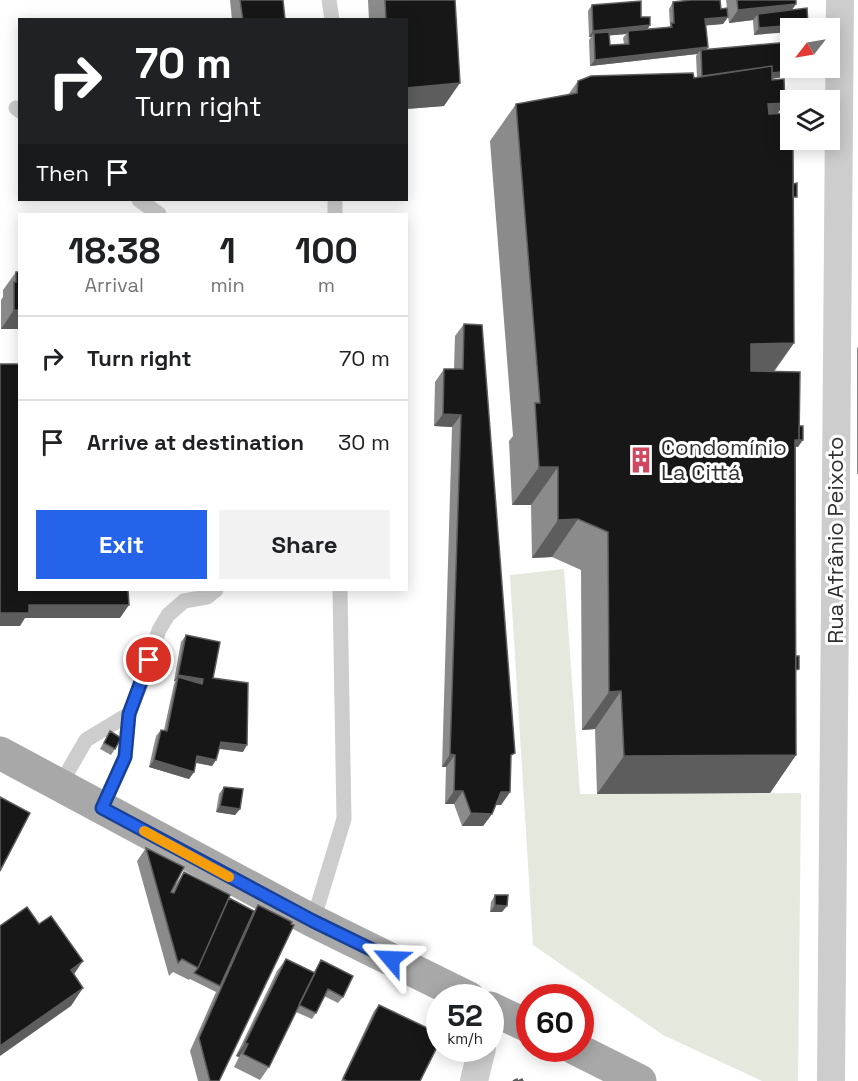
<!DOCTYPE html>
<html lang="en">
<head>
<meta charset="utf-8">
<style>
  :root { --surface:#fff; --page:#f2f2f2; --text:#202124; --muted:#757577; --line:#e0e0e0; --accent:#2563eb }
  body { margin:0; font-family:"Space Grotesk",sans-serif; background:var(--page); color:var(--text); height:100vh; display:flex; flex-direction:column; font-size:22px; white-space:nowrap }
  * { box-sizing:border-box; margin:0 }
  p { font-size:20px; color:var(--muted) }
  .icon { flex:none; width:33px; height:33px; fill:none; stroke:currentColor; stroke-width:2; stroke-linecap:round; stroke-linejoin:round }
  .map { position:relative; flex:1; overflow:hidden }
  .details { position:absolute; left:18px; top:213px; width:390px; height:378px; display:flex; flex-direction:column; background:var(--surface); border-radius:0px; box-shadow:0 3px 15px #0003 }
  .details>* { flex:none }
  .banner { position:absolute; left:18px; top:18px; width:390px; height:183px; border-radius:0px; box-shadow:0 3px 15px #0003; background:#202124; color:#fff; overflow:hidden }
  .needle { width:39px; rotate:239deg }
  .controls { position:absolute; left:780px; top:18px; display:grid; gap:12px }
  .controls a { display:grid; place-items:center; width:60px; height:60px; border-radius:0px; background:var(--surface); box-shadow:0 3px 15px #0003; font-size:30px }
  .speed { position:absolute; left:426px; top:984px; display:flex; gap:12px; font-size:30px; font-weight:700; text-align:center }
  .speed>* { display:grid; place-content:center; width:78px; height:78px; border-radius:50%; background:var(--surface); box-shadow:0 3px 15px #0003; line-height:1 }
  .speed small { font-size:15px; font-weight:400 }
  .speed .limit { border:9px solid #d22; background:#fff; color:#111 }
  .pin { position:absolute; display:grid; place-items:center; width:51px; height:51px; color:#fff; margin:-26px; border:3px solid #fff; border-radius:50%; box-shadow:0 2px 6px #0007 }
  .me { position:absolute; width:66px; margin:-33px; rotate:296deg; stroke-linejoin:round; filter:drop-shadow(0 0 4px #0008) }
  .turn { display:flex; align-items:center; gap:21px; height:126px; padding:0 18px; font-size:27px }
  .turn .icon { width:78px; height:78px; stroke-width:2.5 }
  .turn b { display:block; font-size:42px; line-height:51px }
  .then { display:flex; align-items:center; height:57px; padding:0 18px; background:#0003; gap:12px; font-size:22px }
  .eta { display:flex; justify-content:space-evenly; align-items:center; height:102px; text-align:center }
  .eta b { font-size:36px; font-weight:800; line-height:42px }
  .button { display:flex; gap:12px; margin-top:auto; padding:12px 18px }
  .button a { flex:1; height:69px; border-radius:0px; background:var(--accent); color:#fff; font-size:24px; font-weight:800; line-height:69px; text-align:center }
  .button a+a { background:var(--page); color:var(--text) }
  ul { padding:0; list-style:none }
  li { display:flex; align-items:center; gap:18px; height:84px; padding:0 18px; border-top:2px solid var(--line) }
  li div { flex:1 }
  li b { display:block; font-size:22px }
  li em { font-style:normal }
  .map>svg:first-child { display:block }
</style>
</head>
<body>
<div class="map">
<svg width="858" height="1081" viewBox="0 0 858 1081">
  <rect width="100%" height="100%" fill="#fff"/>
  <path fill="#e4e8dd" d="M564,569L580,794L801,793L798,1081H762L663,1035L533,945L510,575Z"/>
  <g fill="none" stroke-linecap="round" stroke-linejoin="round">
    <path stroke="#cdcdcd" stroke-width="15" d="M329,0L332,20
      M16,108L20,111
      M139,200L159,214
      M335,200V214
      M60,785L86,740L129,714
      M102,808L125,757L129,714L144,676L159,630L168,615L184,601L207,597L216,590
      M313,921L344,819L340,590"/>
    <path stroke="#cdcdcd" stroke-width="28" d="M474,1081L482,1048
      M831,1081L840,0"/>
    <path stroke="#a8a8a8" stroke-width="33" d="M0,753L313,921L469,998
      M490,1008L530,1027
      M574,1048L640,1081"/>
  </g>
  <path fill="#8b8b8b" fill-rule="evenodd" d="M230,0H283L285,20H232Z
    M368,0H455L444,106L406,109V20H369Z
    M726,0H796V4L792,10L808,24L804,28H790L754,35L753,20L729,23L727,10L728,17L723,24L706,25L708,47L707,49L790,76L772,79L785,103L777,114L793,203L794,343L774,372L798,447H796V755L770,793L597,794L595,729L582,730L581,570L552,557L532,558L531,505H512L509,441L513,436L490,141L516,104L568,95L578,81L697,77L696,56L697,54L590,66L589,40L591,37H589L588,11L592,5L641,17L647,29L668,27L670,26L669,9L673,2L721,9L727,8ZM626,34L623,38L624,44L610,45V35Z
    M16,272L20,329H1V300L3,297V290Z
    M464,324L510,759V792L501,805H496L492,814L483,826H462L454,804H445L446,767H442L452,427L434,426L435,382L444,369H454L455,336Z
    M858,347V474H857V348Z
    M186,635L213,678L243,752L219,749L216,760L212,766L196,763L194,772L189,779L149,767L156,736L161,730H164L174,684L175,681H174L181,642Z
    M110,731L115,749L111,755L100,749Z
    M224,787L240,809L235,815L216,812L219,794Z
    M146,848L176,884L184,872L229,898L254,911L258,905L219,1081H198L190,1051L216,992L190,979L189,980L173,972L169,976L137,861Z
    M495,895L502,912H490L491,902Z
    M286,959L314,972L321,960L343,997L338,1003L324,996L316,1013L312,1019L296,1012L269,1067L260,1080L234,1067L239,1057L236,1056L277,971Z
    M379,1005L420,1081H341L374,1011Z"/>
  <path fill="#5d5d5d" d="M796,4L787,16L758,14L753,20L729,23L738,10Z
    M728,17L723,24L701,26L705,19Z
    M808,24L804,28H790V32L754,35L759,28Z
    M650,25L646,32L628,31L626,34L594,37V33L591,37H589L593,31Z
    M708,47L703,54L701,50L697,54L590,66L595,60Z
    M795,70L790,76L698,89L703,82Z
    M460,83L444,106L406,109V88Z
    M785,103L758,141L768,104Z
    M14,310H20V329H1Z
    M794,343L767,380L724,381L751,344Z
    M443,414L461,415L452,427L434,426Z
    M789,440H803L798,447H794Z
    M539,467H558L531,505H512Z
    M578,519L552,557L532,558L558,520Z
    M29,605H129L120,618H25L20,626H0V613Z
    M178,675L203,679L199,686L178,677L175,681H174Z
    M621,691L595,729L582,730L609,692Z
    M221,742L247,745L243,752L216,748Z
    M450,754L455,755L446,767H442Z
    M796,755L770,793L597,794L624,756Z
    M197,756L216,760L212,766L193,762Z
    M154,760L194,772L189,779L149,767Z
    M454,791H463L454,804H445Z
    M501,792H510L501,805H492Z
    M220,806L240,809L235,815L216,812Z
    M471,813L492,814L483,826H462Z
    M495,905L507,906L502,912H490Z
    M83,961L70,980L71,970Z
    M83,988L71,1006L0,1056V1046Z
    M245,1043L248,1044L239,1057L236,1056Z"/>
  <path fill="#171717" stroke="#5d5d5d" stroke-width="1.5" d="M240,0H283L285,20H243Z
    M385,0H455L460,83L406,88V20H386Z
    M691,0H720L721,9L727,8L728,17L705,19L708,47L595,60L594,33L609,32L610,45L629,44L628,31L672,27L671,23H674L673,2Z
    M737,0H796V4L738,10Z
    M641,1V17H650V25L593,31L592,5Z
    M807,8L808,24L759,28L758,14Z
    M790,42V68H795V70L772,73V66L702,76L701,50Z
    M772,66V80L784,79L785,103L768,104L769,114L790,113V140H793L794,343L751,344V371L800,372L799,440H795L796,755L624,756L621,691L609,692L608,532L578,519L558,520V467H539L535,403H540L516,104L577,93L578,81L591,76L693,73L694,78Z
    M797,183V197H793V184Z
    M16,272H20V310H14V282H16Z
    M464,324L482,325L515,753L511,755L510,792H501L492,814L471,813L463,791H454L455,755L450,754L461,415L443,414L444,369H463Z
    M0,364H20V590H128L129,605H29V613H0Z
    M799,426H803V440H799Z
    M186,635L220,642L213,678L248,683L247,745L221,742L216,760L197,756L194,772L154,760L161,730L167,731L178,677L202,684L203,679L178,675Z
    M796,656H799V669L796,670Z
    M110,731L121,738L115,749L104,743Z
    M224,787L243,789L240,809L220,806Z
    M0,797L30,813L0,871Z
    M146,848L184,867L171,892L174,893L184,872L230,895L198,968L182,959L178,963Z
    M495,895H508L507,906L495,905Z
    M229,898L254,911L220,986L194,973L198,968Z
    M258,905L292,922L291,924L294,925L219,1081H210L199,1038Z
    M27,907L39,924L51,916L83,961L71,970L83,988L0,1046V926Z
    M286,959L315,973L269,1067L243,1054L248,1044L245,1043Z
    M321,960L353,976L343,997L328,989L316,1013L299,1005Z
    M379,1005L440,1034V1041L420,1081H347L343,1079Z
    M517,1079L518,1081L522,1079L523,1081H513Z"/>
  <g fill="none" stroke-linecap="round" stroke-linejoin="round">
    <g stroke="#184099" stroke-width="15">
      <path id="route" d="M149,660L129,714L125,757L102,808L313,921L391,959"/>
    </g>
    <use href="#route" stroke="#2563eb" stroke-width="10"/>
    <path stroke="#f59e0b" stroke-width="10" d="M144,831L229,877"/>
  </g>
  <defs>
    <g id="building-bare" transform="scale(2.07)"><path d="M-4-6H4V6H1V3H-1V6H-4ZM-2.5-4.3h1.7v1.8h-1.7ZM.8-4.3h1.7v1.8H.8ZM-2.5-1h1.7V.8h-1.7ZM.8-1h1.7V.8H.8Z" fill="#d04860" stroke="#fff" stroke-width="2.5" paint-order="stroke"/></g>
  </defs>
  <g fill-rule="evenodd">
    <use href="#building-bare" x="641" y="460"/>
  </g>
  <g text-anchor="middle" dominant-baseline="central" stroke-width="6" stroke-linejoin="round" paint-order="stroke">
    <g font-size="22" fill="#303030" stroke="#fff" text-anchor="start">
      <text x="661" y="447">Condomínio<tspan x="661" dy="25">La Cittá</tspan></text>
    </g>
    <g font-size="22" fill="#303030" stroke="#fff">
      <text transform="translate(835 540) rotate(-90)">Rua Afrânio Peixoto</text>
    </g>
  </g>
</svg>
<div class="controls">
<a><svg class="needle" viewBox="-14 -14 28 28"><path d="M0-13l5 13h-10z" fill="#e53935"/><path d="M0 13l5-13h-10z" fill="#757577"/></svg></a>
<a><svg class="icon" aria-label="layers" viewBox="0 0 24 24"><path d="M12 4l9 5-9 5-9-5zM3 14l9 5 9-5"/></svg></a>
</div>
<div class="speed"><div>52<small>km/h</small></div><div class="limit">60</div></div>
<div class="pin" style="left:149px;top:660px;background:#d93025"><svg class="icon" aria-label="arrive" viewBox="0 0 24 24"><path d="M6 21V4h12l-3 4 3 4H6"/></svg></div>
<svg class="me" style="left:391px;top:959px" viewBox="-20 -20 40 40"><path d="M0-17L14 15 0 8-14 15z" fill="#2563eb" stroke="#fff" stroke-width="4"/></svg>
<div class="banner">
<div class="turn"><svg class="icon" aria-label="right" viewBox="0 0 24 24"><path d="M7 20v-9h11M14 6l5 5-5 5"/></svg><div><b>70 m</b>Turn right</div></div>
<div class="then">Then<svg class="icon" aria-label="arrive" viewBox="0 0 24 24"><path d="M6 21V4h12l-3 4 3 4H6"/></svg></div>
</div>
<section class="details">
<div class="eta">
<div><b>18:38</b><p>Arrival</p></div>
<div><b>1</b><p>min</p></div>
<div><b>100</b><p>m</p></div>
</div>
<ul>
<li><svg class="icon" aria-label="right" viewBox="0 0 24 24"><path d="M7 20v-9h11M14 6l5 5-5 5"/></svg><div><b>Turn right</b></div><em>70 m</em></li>
<li><svg class="icon" aria-label="arrive" viewBox="0 0 24 24"><path d="M6 21V4h12l-3 4 3 4H6"/></svg><div><b>Arrive at destination</b></div><em>30 m</em></li>
</ul>
<div class="button"><a>Exit</a><a>Share</a></div>
</section>
</div>
</body>
</html>
